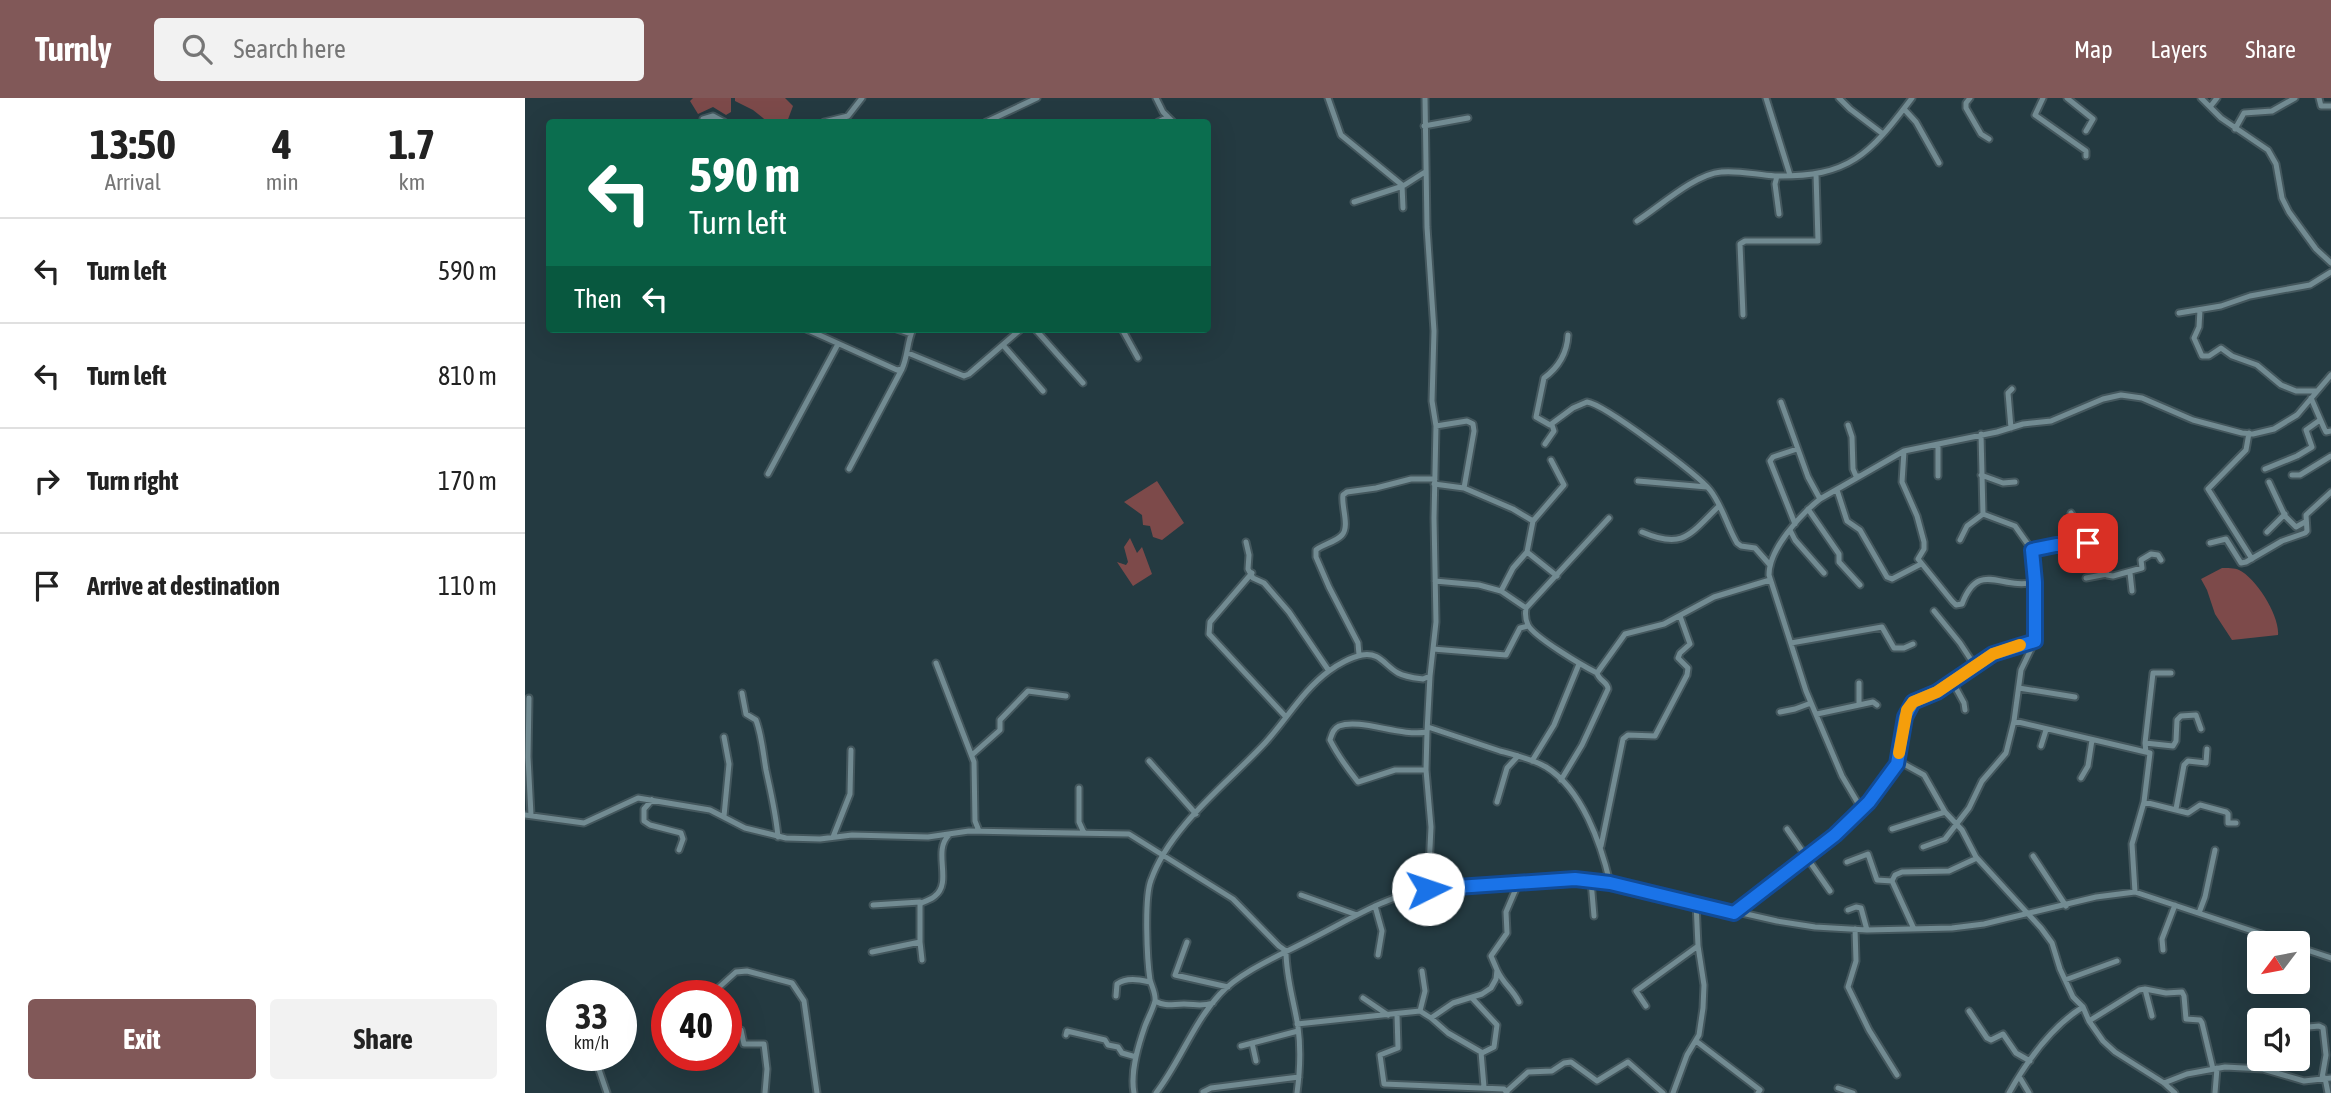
<!DOCTYPE html>
<html lang="en">
<head>
<meta charset="utf-8">
<style>
  :root { --surface:#fff; --page:#f2f2f2; --text:#222; --muted:#767676; --line:#e0e0e0; --accent:#815858 }
  body { margin:0; font-family:"Asap Condensed",sans-serif; background:var(--page); color:var(--text); height:100vh; display:flex; flex-direction:column; font-size:26px; white-space:nowrap }
  * { box-sizing:border-box; margin:0 }
  p { font-size:23px; color:var(--muted) }
  .icon { flex:none; width:38px; height:38px; fill:none; stroke:currentColor; stroke-width:2; stroke-linecap:round; stroke-linejoin:round }
  .map { position:relative; flex:1; overflow:hidden }
  .side { display:flex; flex-direction:column; background:var(--surface); width:525px }
  .side>* { flex:none }
  .banner { position:absolute; left:21px; top:21px; width:665px; height:214px; border-radius:7px; box-shadow:0 7px 28px #0002; background:#0b6e4f; color:#fff; overflow:hidden }
  .needle { width:46px; rotate:238deg }
  .buttons { position:absolute; left:1722px; top:833px; display:grid; gap:14px }
  .buttons a { display:grid; place-items:center; width:63px; height:63px; border-radius:7px; background:var(--surface); box-shadow:0 7px 28px #0002; font-size:35px }
  .speed { position:absolute; left:21px; top:882px; display:flex; gap:14px; font-size:35px; font-weight:700; text-align:center }
  .speed>* { display:grid; place-content:center; width:91px; height:91px; border-radius:50%; background:var(--surface); box-shadow:0 7px 28px #0002; line-height:1 }
  .speed small { font-size:18px; font-weight:400 }
  .speed .limit { border:10px solid #d22; background:#fff; color:#111 }
  .pin { position:absolute; display:grid; place-items:center; width:60px; height:60px; color:#fff; margin:-30px; border-radius:14px; box-shadow:0 4px 10px #0006 }
  .me { position:absolute; width:77px; margin:-38px; rotate:86deg; stroke-linejoin:round; filter:drop-shadow(0 0 5px #0008) }
  .turn { display:flex; align-items:center; gap:24px; height:147px; padding:0 28px; font-size:32px }
  .turn .icon { width:91px; height:91px; stroke-width:2.5 }
  .turn b { display:block; font-size:49px; line-height:60px }
  .then { display:flex; align-items:center; height:66px; padding:0 28px; background:#0003; gap:14px; font-size:26px }
  .eta { display:flex; justify-content:space-evenly; align-items:center; height:119px; text-align:center }
  .eta b { font-size:42px; font-weight:700; line-height:49px }
  .action { display:flex; gap:14px; margin-top:auto; padding:14px 28px }
  .action a { flex:1; height:80px; border-radius:7px; background:var(--accent); color:#fff; font-size:28px; font-weight:700; line-height:80px; text-align:center }
  .action a+a { background:var(--page); color:var(--text) }
  ul { padding:0; list-style:none }
  li { display:flex; align-items:center; gap:21px; height:105px; padding:0 28px; border-top:2px solid var(--line) }
  li div { flex:1 }
  li b { display:block; font-size:26px }
  li em { font-style:normal }
  header { display:flex; align-items:center; gap:42px; box-sizing:border-box; height:98px; padding:0 35px; background:var(--accent); color:#fff }
  header strong { font-size:33px }
  nav { display:flex; gap:38px; margin-inline-start:auto; font-size:24px }
  .search { width:490px; height:63px; background:var(--page); display:flex; align-items:center; gap:18px; box-sizing:border-box; padding:0 24px; border-radius:7px; color:var(--muted); font-size:26px }
  main { display:flex; flex:1; min-height:0 }
  .map>svg:first-child { display:block }
</style>
</head>
<body>
<header>
<strong>Turnly</strong>
<div class="search"><svg class="icon" aria-label="search" viewBox="0 0 24 24"><circle cx="10" cy="10" r="6"/><path d="M15 15l6 6"/></svg>Search here</div>
<nav><a>Map</a><a>Layers</a><a>Share</a></nav>
</header>
<main>
<section class="side">
<div class="eta">
<div><b>13:50</b><p>Arrival</p></div>
<div><b>4</b><p>min</p></div>
<div><b>1.7</b><p>km</p></div>
</div>
<ul>
<li><svg class="icon" aria-label="left" viewBox="0 0 24 24"><path d="M17 20v-9H6M10 6l-5 5 5 5"/></svg><div><b>Turn left</b></div><em>590 m</em></li>
<li><svg class="icon" aria-label="left" viewBox="0 0 24 24"><path d="M17 20v-9H6M10 6l-5 5 5 5"/></svg><div><b>Turn left</b></div><em>810 m</em></li>
<li><svg class="icon" aria-label="right" viewBox="0 0 24 24"><path d="M7 20v-9h11M14 6l5 5-5 5"/></svg><div><b>Turn right</b></div><em>170 m</em></li>
<li><svg class="icon" aria-label="arrive" viewBox="0 0 24 24"><path d="M6 21V4h12l-3 4 3 4H6"/></svg><div><b>Arrive at destination</b></div><em>110 m</em></li>
</ul>
<div class="action"><a>Exit</a><a>Share</a></div>
</section>
<div class="map">
<svg width="1806" height="995" viewBox="0 0 1806 995">
  <rect width="100%" height="100%" fill="#243a41"/>
  <path fill="#7d4a4a" d="M168,0H206V14L201,17L188,9L173,16L165,3Z
    M210,0H260L268,8L262,24H243L228,12L210,3Z
    M632,383L659,425L637,442L628,439L625,428L618,427L617,417L599,404Z
    M605,440L612,455L617,449L627,476L608,488L592,464L601,467L603,464L599,449Z
    M1697,470C1702,470 1710,470 1714,472C1731,480 1755,518 1753,537L1707,542L1690,516L1682,492L1676,481Z"/>
  <g fill="none" stroke-linecap="round" stroke-linejoin="round">
    <g stroke="#44575d" stroke-width="9">
      <path id="minor" d="M631,0L638,14L648,24
        M803,0L816,37L877,87L878,110
        M900,0L902,129L909,233L907,303L911,328L909,420L911,524L905,578L902,634L901,672L906,729L903,791
        M1241,0L1265,77
        M1314,0L1325,11L1358,36
        M1445,0L1441,5V10L1456,36L1464,41
        M1518,0L1510,17L1561,53V58
        M1542,0L1568,21L1561,33
        M1676,0L1696,20L1743,52L1751,66L1757,100L1764,114L1791,151L1806,165
        M1794,0L1796,8H1806
        M1685,9L1692,0
        M1379,11L1391,24L1414,65
        M178,21L188,18L199,24
        M299,24L323,18L337,0
        M461,24L512,0
        M633,24L643,19
        M899,28L943,20
        M1710,31L1719,15L1747,13L1770,0
        M1252,78L1250,86L1254,116
        M829,104L878,88L900,74
        M1112,123C1134,109 1170,76 1196,74C1213,72 1232,77 1250,78C1325,79 1344,57 1387,0
        M1675,212L1674,229L1669,240L1677,258H1684L1696,250L1707,258L1732,267L1756,287L1771,293H1792
        M1654,215L1696,208L1725,198L1785,187L1806,174
        M1218,217L1215,146L1220,143H1293L1291,76
        M281,231L372,272L377,271C383,258 382,244 388,231
        M372,231L386,236
        M510,231L558,285
        M597,231L613,260
        M1043,237C1042,256 1034,269 1019,280L1011,319L1025,327L1048,310L1062,304C1079,306 1172,376 1185,392C1197,407 1202,428 1212,445L1216,448L1230,450L1245,467
        M478,247L518,293
        M383,255L439,278L444,276L496,231
        M1786,300L1799,330L1801,334L1806,333
        M1256,304L1283,379L1295,401
        M1323,327L1327,339L1328,371L1331,378H1334
        M911,328L942,323L948,326L949,333L939,390
        M1486,330L1483,295L1487,291
        M1724,335L1721,352L1683,391L1727,461
        M1020,346L1029,333L1027,327
        M1413,346V378
        M1379,353L1377,384L1392,418L1399,444V451L1393,461L1427,503L1431,507L1437,506C1454,461 1476,493 1510,484
        M324,371L377,271
        M1740,371L1772,358L1787,349L1781,332L1795,322
        M243,376L313,246
        M1456,377L1478,385L1490,384
        M1767,377H1775L1806,358
        M1113,383L1182,389
        M1744,384L1760,418L1771,429L1780,424
        M909,386L939,390L988,411L1008,423
        M1312,392L1322,423L1335,432L1362,479L1367,481L1396,466
        M1283,411L1314,456V464L1335,487
        M1270,426L1245,363L1248,359L1272,351
        M1265,432L1270,442L1299,475
        M1557,432L1568,426L1580,441
        M1117,434C1159,452 1165,436 1194,408
        M1742,434L1760,416
        M1435,442L1442,428L1458,416
        M721,444L724,457L723,471L728,480L739,485L764,514L804,573
        M1685,445L1701,441L1716,465L1721,464L1757,443L1780,435L1782,433L1781,417L1806,394
        M1507,452L1531,447L1562,446V441L1546,415
        M1002,454L1032,478
        M727,475L685,524L684,536L761,619
        M1605,475L1607,493
        M1582,477L1588,478L1617,470L1616,462L1626,456L1633,457L1636,462
        M1561,480L1582,476L1562,446
        M910,483L954,487L976,493L1001,510
        M976,493L988,470L1002,454L1008,423L1039,387L1026,362
        M1409,513L1435,545L1450,568
        M1266,545L1357,529L1369,550H1379L1388,546
        M908,551L981,557L995,530L1003,528
        M834,557L833,545L804,489L791,459V452C798,446 811,444 817,437C825,428 816,408 818,397L822,394L851,390L886,381H910
        M411,565L449,664L450,723L454,733
        M1072,575C1058,568 1009,539 1003,527C1000,521 1000,516 1001,510L1084,420
        M1427,583L1439,605L1440,612
        M1494,590L1550,599
        M217,595L221,616L231,622C237,638 238,655 241,672C246,695 251,716 253,739
        M4,600L3,659L6,717
        M1334,607V585
        M1255,614L1270,611L1286,605
        M1292,616L1348,604L1352,607
        M1489,623L1625,655L1619,704L1607,746L1610,794
        M903,629C927,637 951,645 975,653C990,657 1007,661 1021,669C1057,691 1076,746 1085,785
        M1620,645L1648,648L1651,643L1652,622L1656,618L1671,617L1676,631
        M1516,648L1521,632
        M1621,654L1620,645L1628,575H1646
        M447,657L475,632V622L503,593L541,598
        M624,663L671,716
        M1007,663L1029,627L1054,566
        M1372,666L1382,612L1390,602L1412,594L1468,556L1510,543
        M901,672H870L833,684C822,670 813,658 805,642C807,636 808,631 814,628C836,620 875,639 902,634
        M1556,680L1563,668L1567,642
        M1036,682L1057,647L1083,591C1083,584 1074,583 1072,575L1100,536L1139,526L1189,499L1245,482
        M554,690V724L559,735
        M127,702L119,711V723L125,727L156,735L158,741L154,752
        M972,704L982,670L993,658
        M1619,704L1663,715L1675,707L1701,714L1703,716V725H1711
        M1651,711L1659,667L1663,663L1681,665L1682,651
        M1337,712L1317,678L1281,593L1244,477C1244,451 1275,417 1295,401L1379,353L1472,334L1498,326L1526,323L1578,301L1596,297L1617,300L1668,322L1717,335L1728,336L1749,331L1772,317L1806,277
        M0,717L59,725L113,700L185,712L220,730L261,740L295,741L327,737L403,739L444,733L604,736L708,801L754,848L761,853C761,880 769,903 773,929C776,951 775,973 772,995
        M199,718L204,666L199,639
        M1262,731L1305,793
        M1367,731L1420,714
        M308,739L325,696L326,652
        M1076,748L1098,641L1103,637L1130,638L1162,577L1163,570L1153,560L1155,555L1165,546L1155,518
        M1398,749L1420,741L1444,710L1457,683L1481,655L1489,623L1496,572L1510,543V484L1507,452L1490,428L1458,416L1456,336
        M1508,758L1541,808
        M1322,764L1343,756L1352,782L1367,783
        M1066,783L1069,818
        M776,797L832,817
        M348,807L395,804
        M850,808L857,833L853,857
        M1323,812L1331,809L1336,810L1342,832
        M1209,815L1331,719L1344,704L1368,670L1372,666H1379L1399,677L1420,714L1437,732L1451,759L1516,830L1527,845L1535,871L1548,899L1558,909L1564,923L1578,943L1590,954L1639,985L1650,995
        M1674,815L1680,799L1690,752
        M1330,831L1331,863L1323,889L1344,932L1372,977
        M1389,831L1367,783L1370,777L1377,774L1424,773L1452,760
        M395,844L397,862
        M662,844L650,877L703,889
        M1773,849L1806,860
        M1638,852L1637,841L1650,807
        M347,854L395,844V806C399,803 406,802 410,798C428,784 407,753 424,737
        M972,872C979,887 987,890 994,904
        M1540,882L1592,863
        M1620,891L1627,918
        M179,898L191,892L211,874L222,873L267,885L279,903L292,995
        M591,898L592,886C602,879 615,882 625,884
        M838,900L863,917
        M947,900L972,927L969,949L957,955
        M630,903C641,909 647,906 659,906C670,906 676,909 688,905
        M1121,908L1111,893L1173,848
        M895,913L900,893L897,873
        M1444,913L1462,940L1466,942L1478,936L1491,955L1505,963
        M872,917L873,950L855,957L859,986L979,991L982,995
        M906,920L923,935L956,954L959,989
        M1564,923L1614,892L1620,891L1641,895L1657,894L1659,898L1661,921L1675,922L1677,925L1688,971
        M772,926L895,913L906,920L928,905L957,896L966,890L971,881L972,872L966,858L982,835L981,814L993,786
        M201,929L216,932L219,946H239L242,971L240,995
        M1773,930L1794,928L1798,930L1801,957L1797,980
        M541,937L542,933L580,942L583,947L593,949L597,955L611,959
        M1171,943L1235,992L1233,995
        M727,945L731,963
        M716,948L773,933
        M69,957L82,995
        M1495,980L1504,995
        M1800,980L1803,995
        M1639,985L1662,976L1700,969L1738,971L1779,983L1806,980
        M1313,990L1328,995
        M982,993L1003,974L1027,973L1039,965L1046,964L1072,983L1103,964L1138,995
        M678,994L686,990L774,979
        M609,995C605,974 613,948 620,928C623,920 628,911 630,903C631,896 627,889 625,882C622,862 619,800 626,782C645,728 703,685 740,645C762,621 778,592 804,573C812,567 826,559 837,557C855,554 859,567 873,575C880,579 890,580 898,581L905,578
        M631,995C655,964 668,925 695,896C716,873 758,856 786,841C824,822 860,798 903,791L1050,781L1085,785L1252,823L1290,829L1342,832L1427,830L1459,826L1571,799L1610,794L1763,845
        M1148,995L1162,957L1174,937L1178,910L1179,887L1173,848L1171,805
        M1484,995C1502,963 1527,928 1558,909
        M1690,995L1692,970"/>
    </g>
    <use href="#minor" stroke="#728b92" stroke-width="5"/>
  </g>
  <g fill="none" stroke-linecap="round" stroke-linejoin="round">
    <g stroke="#114b97" stroke-width="18">
      <path id="route" d="M903,791L1050,781L1085,785L1209,815L1310,737L1344,704L1372,666L1380,619L1388,604L1412,594L1468,556L1510,543V484L1507,452L1531,447H1559L1563,445"/>
    </g>
    <use href="#route" stroke="#1a73e8" stroke-width="12"/>
    <path stroke="#f59e0b" stroke-width="12" d="M1374,655L1382,612L1388,604L1412,594L1468,556L1495,547"/>
  </g>
</svg>
<div class="buttons">
<a><svg class="needle" viewBox="-14 -14 28 28"><path d="M0-13l5 13h-10z" fill="#e53935"/><path d="M0 13l5-13h-10z" fill="#767676"/></svg></a>
<a><svg class="icon" aria-label="sound" viewBox="0 0 24 24"><path d="M4 9h4l5-4v14l-5-4H4zM17 9q2 3 0 6"/></svg></a>
</div>
<div class="speed"><div>33<small>km/h</small></div><div class="limit">40</div></div>
<div class="pin" style="left:1563px;top:445px;background:#d93025"><svg class="icon" aria-label="arrive" viewBox="0 0 24 24"><path d="M6 21V4h12l-3 4 3 4H6"/></svg></div>
<svg class="me" style="left:903px;top:791px" viewBox="-20 -20 40 40"><circle r="19" fill="#fff"/><path d="M0-13L10 11 0 6-10 11z" fill="#1a73e8"/></svg>
<div class="banner">
<div class="turn"><svg class="icon" aria-label="left" viewBox="0 0 24 24"><path d="M17 20v-9H6M10 6l-5 5 5 5"/></svg><div><b>590 m</b>Turn left</div></div>
<div class="then">Then<svg class="icon" aria-label="left" viewBox="0 0 24 24"><path d="M17 20v-9H6M10 6l-5 5 5 5"/></svg></div>
</div>
</div>
</main>
</body>
</html>
